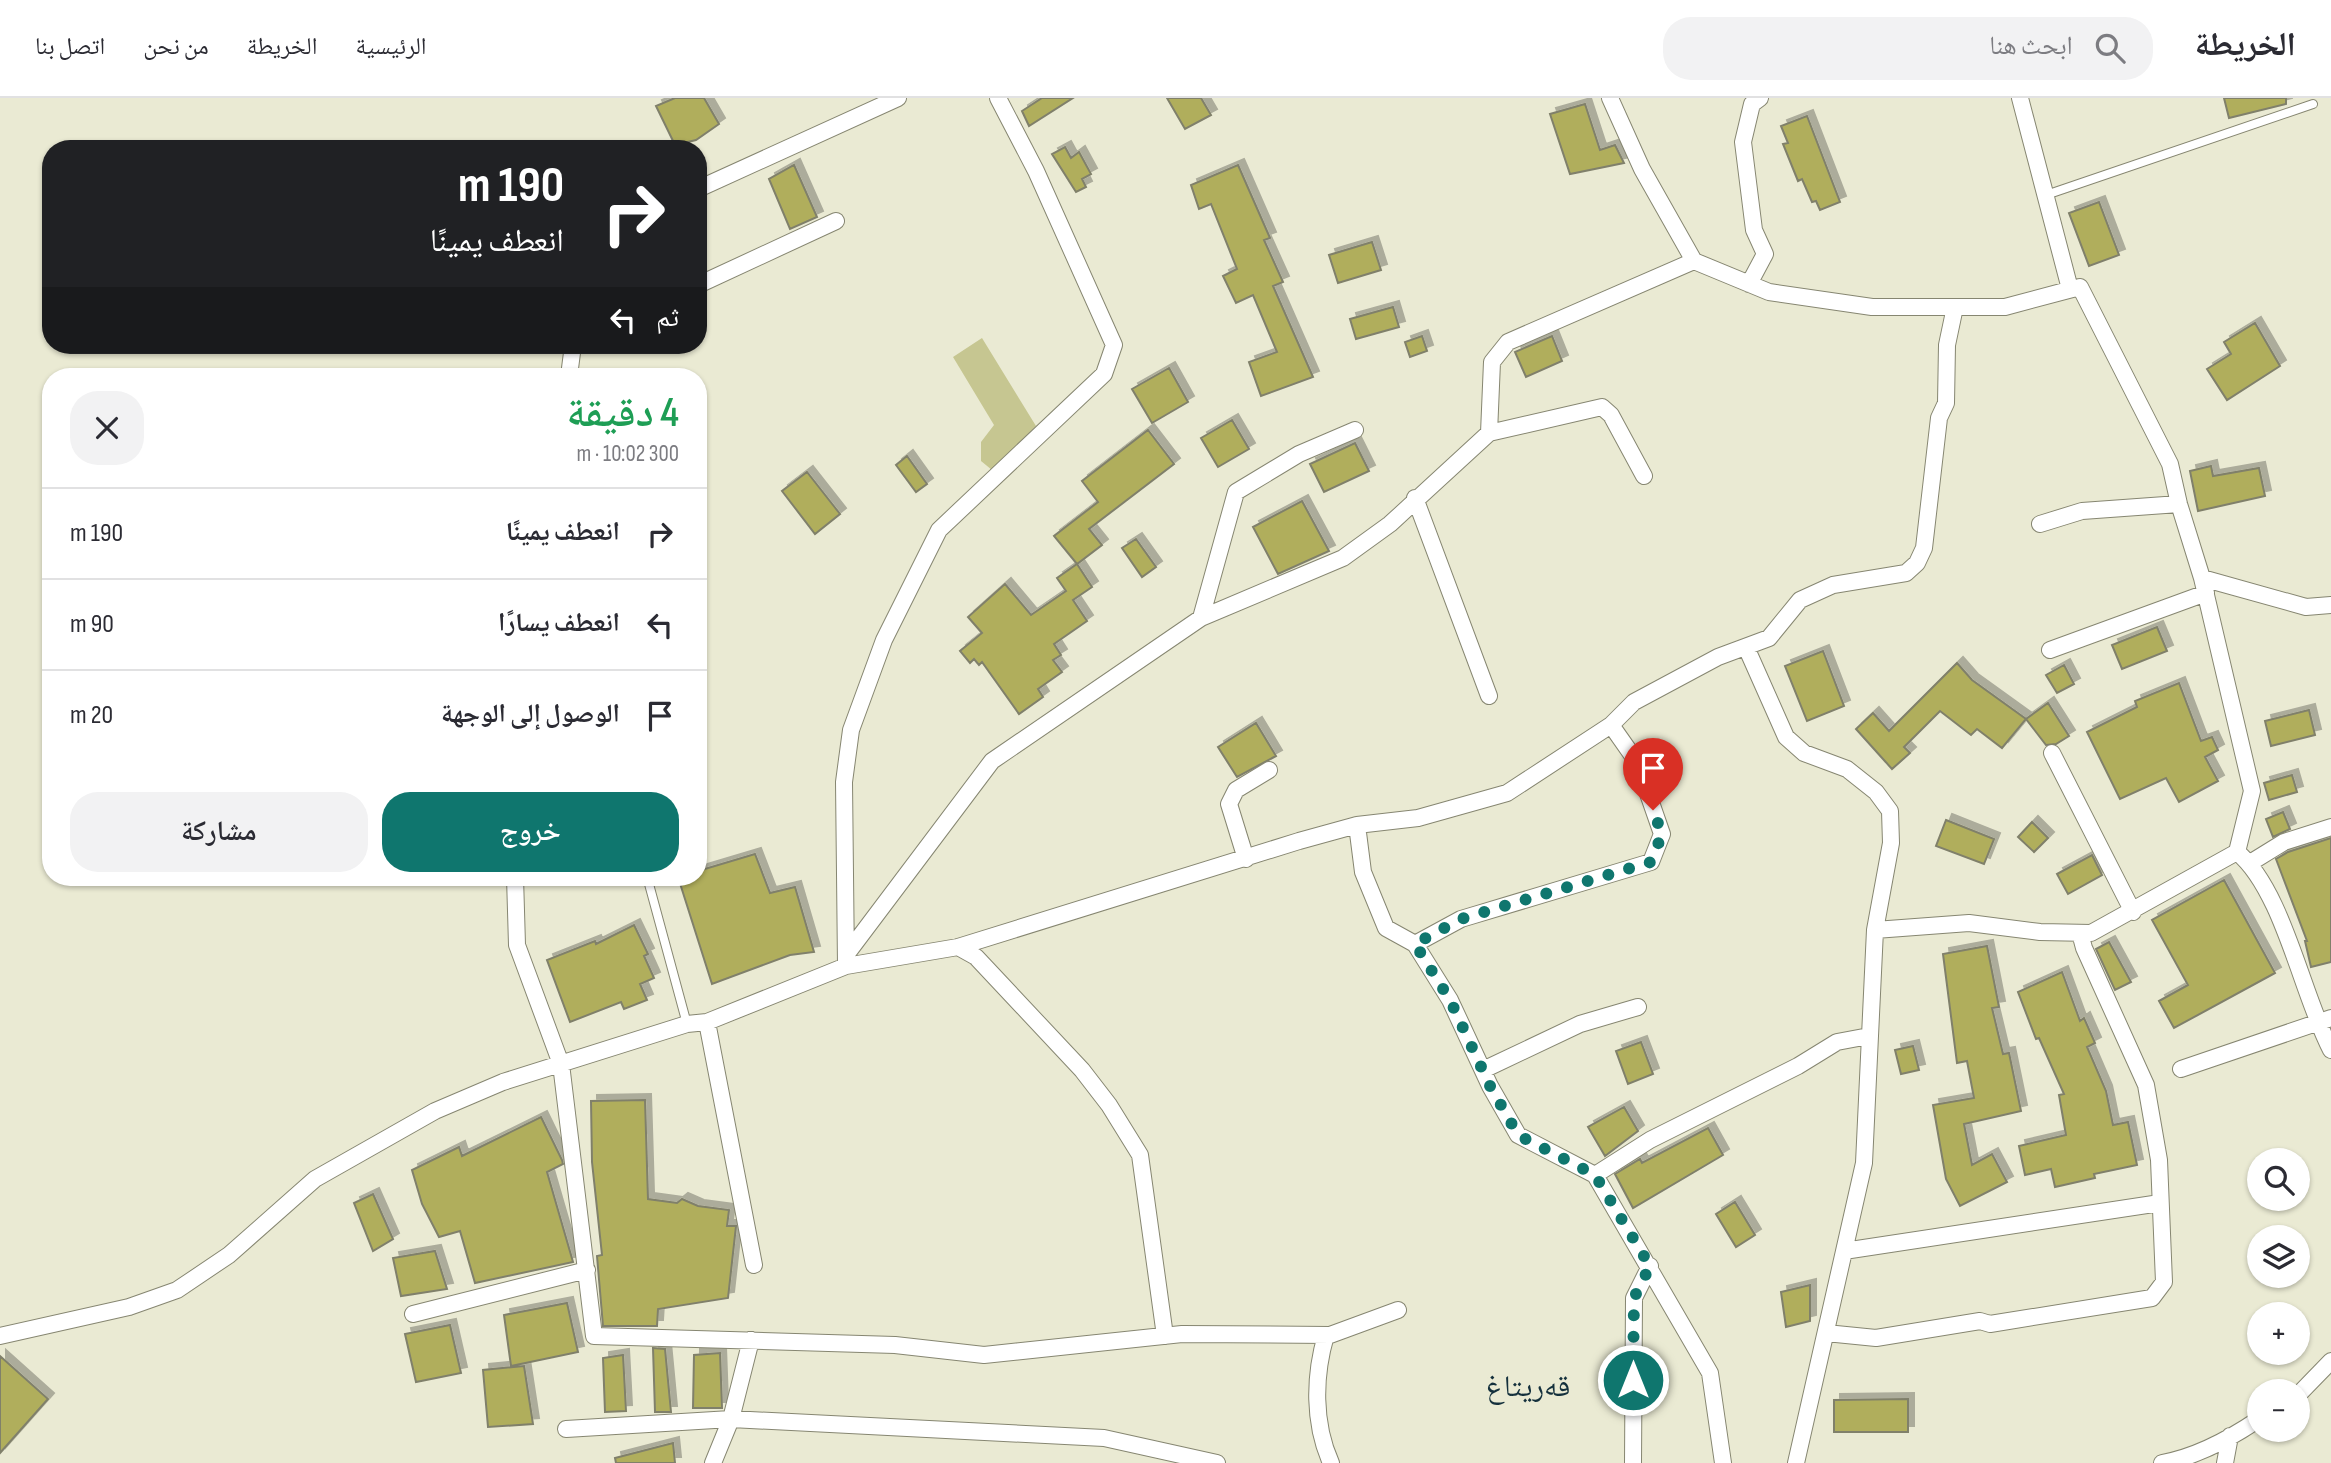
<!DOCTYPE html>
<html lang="ar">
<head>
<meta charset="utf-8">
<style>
  :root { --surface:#fff; --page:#f2f2f3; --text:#2b2b33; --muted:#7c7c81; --line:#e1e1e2; --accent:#0f766e }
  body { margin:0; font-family:"Sofia Sans Condensed","Noto Naskh Arabic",sans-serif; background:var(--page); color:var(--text); direction:rtl; height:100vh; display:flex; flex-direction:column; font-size:26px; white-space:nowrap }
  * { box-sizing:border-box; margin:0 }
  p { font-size:23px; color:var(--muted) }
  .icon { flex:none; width:38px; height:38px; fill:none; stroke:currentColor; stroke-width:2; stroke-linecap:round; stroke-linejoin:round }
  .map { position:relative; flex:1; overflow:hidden; direction:ltr }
  .sheet { position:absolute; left:42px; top:270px; width:665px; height:518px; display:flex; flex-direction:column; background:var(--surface); border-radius:28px; box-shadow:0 2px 5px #0004; direction:rtl }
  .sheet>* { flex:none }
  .banner { position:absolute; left:42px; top:42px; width:665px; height:214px; border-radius:28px; box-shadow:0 2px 5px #0004; direction:rtl; background:#202124; color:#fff; overflow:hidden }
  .fabs { position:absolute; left:2247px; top:1050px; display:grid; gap:14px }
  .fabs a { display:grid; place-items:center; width:63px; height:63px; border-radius:50%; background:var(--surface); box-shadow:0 2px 5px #0004; font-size:35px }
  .pin { position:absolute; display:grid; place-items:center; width:60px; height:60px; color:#fff; margin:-72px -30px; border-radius:50% 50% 50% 0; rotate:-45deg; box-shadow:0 0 7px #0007 }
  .pin .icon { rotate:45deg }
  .me { position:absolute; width:77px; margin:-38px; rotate:0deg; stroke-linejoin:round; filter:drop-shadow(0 0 5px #0008) }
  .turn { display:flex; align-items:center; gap:24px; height:147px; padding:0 28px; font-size:32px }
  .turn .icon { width:91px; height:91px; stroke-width:2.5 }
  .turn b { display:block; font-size:49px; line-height:60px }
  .then { display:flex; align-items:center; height:66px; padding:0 28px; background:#0003; gap:14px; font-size:26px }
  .round { display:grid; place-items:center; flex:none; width:74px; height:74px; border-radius:28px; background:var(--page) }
  .head { display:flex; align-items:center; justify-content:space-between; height:119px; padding:0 28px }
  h1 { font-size:42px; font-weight:600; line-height:52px; color:#1e9e55 }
  .button { display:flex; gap:14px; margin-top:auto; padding:14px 28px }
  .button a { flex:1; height:80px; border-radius:28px; background:var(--accent); color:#fff; font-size:28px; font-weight:600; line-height:80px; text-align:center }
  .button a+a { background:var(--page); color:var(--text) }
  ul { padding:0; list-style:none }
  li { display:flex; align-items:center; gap:21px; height:91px; padding:0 28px; border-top:2px solid var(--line) }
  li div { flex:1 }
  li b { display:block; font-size:26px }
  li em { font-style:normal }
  header { display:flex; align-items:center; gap:42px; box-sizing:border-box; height:98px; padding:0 35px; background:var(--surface); border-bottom:2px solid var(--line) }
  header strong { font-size:33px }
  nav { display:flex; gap:38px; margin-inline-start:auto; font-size:24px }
  .search { width:490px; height:63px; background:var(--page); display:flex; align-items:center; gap:18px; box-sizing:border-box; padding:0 24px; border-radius:28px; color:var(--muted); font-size:26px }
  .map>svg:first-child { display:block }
</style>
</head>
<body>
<header>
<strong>الخريطة</strong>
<div class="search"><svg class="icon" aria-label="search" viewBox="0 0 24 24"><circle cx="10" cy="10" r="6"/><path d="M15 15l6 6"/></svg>ابحث هنا</div>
<nav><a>الرئيسية</a><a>الخريطة</a><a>من نحن</a><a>اتصل بنا</a></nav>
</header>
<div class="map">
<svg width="2331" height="1365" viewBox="0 0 2331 1365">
  <defs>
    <filter id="shadow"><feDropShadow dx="6" dy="-6" stdDeviation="0" flood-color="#0004"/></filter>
  </defs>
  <rect width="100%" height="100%" fill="#eaead3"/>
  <path fill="#c6c691" d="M982,240L1036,328L992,372L981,363V344L994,327L953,259Z"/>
  <path fill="#b0ae5c" stroke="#80806b" stroke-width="2" filter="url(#shadow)" d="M675,0H704L719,26L696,42L675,47L656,8Z
    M1042,0H1073L1029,28L1022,13Z
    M1167,0H1201L1211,17L1185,31Z
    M2224,0H2286V6L2229,20Z
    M1585,6L1600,52L1615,47L1624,65L1570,76L1550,16Z
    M1807,18L1840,104L1820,112L1816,103L1812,104L1802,81L1798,83L1783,46L1788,45L1781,28Z
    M1065,49L1071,60L1079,54L1091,76L1082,81L1086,89L1076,94L1052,56Z
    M794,67L817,119L790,131L769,81Z
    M1238,67L1270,140L1264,142L1283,184L1273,188L1313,279L1261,298L1249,264L1277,254L1253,197L1236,205L1223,178L1237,171L1211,106L1199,111L1191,87Z
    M2099,104L2119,157L2089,168L2069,115Z
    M1372,144L1381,172L1338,185L1329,157Z
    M1393,209L1399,229L1356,241L1350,221Z
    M2255,225L2280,268L2227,302L2207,271L2231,256L2224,244Z
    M1422,238L1427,253L1410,259L1405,244Z
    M1552,238L1562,263L1526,279L1515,254Z
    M1169,270L1188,304L1152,325L1132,291Z
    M1232,322L1249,351L1218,369L1201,340Z
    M1148,332L1174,366L1089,431L1102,447L1077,466L1054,438L1098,404L1082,383Z
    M1355,345L1369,373L1324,394L1310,366Z
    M907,358L927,386L916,394L896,367Z
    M2211,368L2213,378L2259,370L2265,398L2198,413L2190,373Z
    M807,374L840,416L815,436L782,393Z
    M1302,403L1329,453L1278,476L1253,429Z
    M1136,441L1156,469L1142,479L1122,450Z
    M1077,466L1092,489L1073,502L1087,523L1054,546L1061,557L1053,562L1062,574L1038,591L1043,599L1019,616L982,564L979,567L974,561L970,565L960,553L982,535L968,519L1005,486L1031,517L1066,493L1057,480Z
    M2157,529L2167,553L2122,571L2112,547Z
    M1823,553L1844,608L1807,623L1785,568Z
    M1957,565L1972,582L2026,621L2002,650L1977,631L1971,637L1940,613L1904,649L1910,655L1892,671L1856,631L1873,615L1889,633Z
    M2064,567L2074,586L2057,595L2046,577Z
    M2179,585L2201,643L2212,639L2218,652L2205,659L2218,683L2179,704L2166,680L2120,701L2087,634L2137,609L2135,603Z
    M2048,605L2069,638L2056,646L2046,647L2026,621Z
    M2309,612L2315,637L2271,648L2265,623Z
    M1256,625L1276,658L1237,679L1218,649Z
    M2292,677L2297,694L2269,702L2264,685Z
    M2283,714L2290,731L2273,739L2266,721Z
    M1946,722L1994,741L1984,766L1936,748Z
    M2032,724L2048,740L2034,754L2018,739Z
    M2331,740V864L2311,869L2305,843H2307L2276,761L2288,754Z
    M755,756L770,795L795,789L814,854L790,857L712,886L678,779H698V773Z
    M2092,757L2102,777L2068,796L2057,776Z
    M2224,782L2275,875L2174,930L2159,903L2188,887L2152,822Z
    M634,827L648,856L644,858L654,880L640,886L647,902L624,911L621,904L570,924L547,862L595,843L596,846Z
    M2109,844L2131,884L2115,892L2096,851Z
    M1987,848L1999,909L1992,910L2003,956L2009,955L2021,1013L1964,1026L1972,1067L1992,1056L2007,1084L1960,1108L1946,1081L1933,1007L1974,1000L1967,963L1957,965L1943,856Z
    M2062,874L2080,923L2084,920L2095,945L2087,949L2106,993L2113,1027L2128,1024L2137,1067L2094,1076L2095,1080L2055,1089L2051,1071L2025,1077L2019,1048L2066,1037L2059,997L2064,996L2039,940L2036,941L2018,894Z
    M1641,944L1653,976L1628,986L1616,953Z
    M1913,948L1919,972L1901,976L1895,952Z
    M645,1002L648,1101L677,1105L682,1101L698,1108L729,1112L727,1128H736L728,1200L658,1211L657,1228H603L597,1158L602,1157L592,1064L591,1003Z
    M1624,1009L1638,1033L1605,1058L1588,1029Z
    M541,1019L562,1062L563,1066L547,1074L573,1164L475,1185L460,1133L439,1139L422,1106L412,1072L459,1049L462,1058Z
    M1708,1030L1723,1057L1633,1110L1615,1076L1640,1061L1642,1065Z
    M373,1096L393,1141L373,1153L354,1105Z
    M1735,1104L1755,1137L1736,1149L1716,1116Z
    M435,1153L447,1191L401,1198L393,1160Z
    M1810,1187V1223L1786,1229L1781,1194Z
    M567,1205L578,1254L511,1268L504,1217Z
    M450,1227L461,1275L416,1284L405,1236Z
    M653,1250L665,1251L671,1314H655Z
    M720,1255L722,1310H693L694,1257Z
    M623,1257L626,1313L605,1314L603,1260Z
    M0,1258L48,1301L0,1355Z
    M524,1268L533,1326L488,1329L483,1272Z
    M1908,1301V1334H1834V1302Z
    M673,1345L675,1365H616L615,1360Z"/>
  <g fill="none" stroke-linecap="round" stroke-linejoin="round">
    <g stroke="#868671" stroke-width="10">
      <path id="service" d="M2046,97L2313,6
        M649,786L687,926"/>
    </g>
    <g stroke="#868671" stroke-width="18">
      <path id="minor" d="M1610,0L1642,71L1694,163L1769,194L1872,209H2005L2080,189L2170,366L2179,406L2202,480L2252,693L2237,754L2091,835L2040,834L1969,825L1875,832L1864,1065L1796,1365
        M2020,0L2070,191
        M698,91L898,0
        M1749,186L1765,156L1754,132L1743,44L1752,6L1760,0
        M698,187L836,123
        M569,278L573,247
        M1489,335L1602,309L1611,317L1644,378
        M1415,400L1489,598
        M2040,426L2082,413L2179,406
        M2202,480L2306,509L2331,507
        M1201,520L1236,394L1299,356L1355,332
        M1746,549L1786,639L1804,655L1847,671L1876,694L1890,713L1891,745L1875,832
        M2050,552L2206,495
        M2052,655L2133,814
        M1357,727L1363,774L1386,830L1415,846L1450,902L1490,988L1518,1037L1595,1077
        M2237,754C2283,792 2302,897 2331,952
        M1246,761L1229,706L1236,692L1269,672
        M2250,765L2284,744L2331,729
        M515,779L517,847L561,966L594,1238L895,1247L984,1257L1182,1236L1330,1237L1398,1212
        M1415,846L1461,821L1651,764L1662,736L1637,664L1611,627
        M958,849L976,859L1082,972L1109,1007L1140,1057L1165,1238
        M846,857L992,663L1201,520L1343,460L1390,426L1489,335L1492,264L1508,244L1694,163
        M846,868L958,849L1299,743L1357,727L1418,720L1507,695L1611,627L1634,604L1718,559L1769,540L1800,502L1833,487L1906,475L1917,465L1924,450L1939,320L1946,305L1947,247L1955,209
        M707,924L754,1167
        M2181,971L2331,920
        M1483,972L1580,926L1638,909
        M1844,1153L2160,1105
        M413,1216L587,1172
        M1826,1235L1876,1240L1980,1223L1990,1226L2152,1200L2164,1184L2159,1062L2146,987L2084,850L2080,835
        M1326,1237C1314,1278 1313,1325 1331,1365
        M0,1238L129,1209L177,1192L229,1157L315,1081L435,1013L503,984L687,926L707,924L846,868L844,684L851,632L884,542L939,432L1104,276L1114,247L1036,73L998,0
        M2298,1297L2331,1263
        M566,1331L731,1321L1104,1340L1217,1365
        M713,1365L731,1321L751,1242
        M1633,1365L1634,1200L1650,1168
        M1723,1365L1710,1275L1595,1077L1650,1042L1798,968L1837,944L1869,938
        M2162,1365C2195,1359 2231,1340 2259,1321
        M2225,1365L2230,1338"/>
    </g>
    <use href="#service" stroke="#fff" stroke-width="8"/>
    <use href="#minor" stroke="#fff" stroke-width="16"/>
  </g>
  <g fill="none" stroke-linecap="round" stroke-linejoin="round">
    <path stroke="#0f766e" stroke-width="12" stroke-dasharray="0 21.6" d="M1633,1282L1634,1200L1650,1168L1595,1077L1518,1037L1490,988L1450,902L1415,846L1461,821L1651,764L1662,736L1653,712"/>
  </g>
  <g text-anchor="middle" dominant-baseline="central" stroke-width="6" stroke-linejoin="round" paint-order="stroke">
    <g font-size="30" fill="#14303c" stroke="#eaead3">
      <text x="1528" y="1289">قەریتاغ</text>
    </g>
  </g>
</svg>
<div class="fabs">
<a><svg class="icon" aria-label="search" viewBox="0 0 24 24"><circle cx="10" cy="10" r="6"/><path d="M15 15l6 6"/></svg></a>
<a><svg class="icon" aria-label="layers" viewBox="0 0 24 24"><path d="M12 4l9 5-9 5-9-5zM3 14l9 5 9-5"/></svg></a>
<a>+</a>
<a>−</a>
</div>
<div class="pin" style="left:1653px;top:712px;background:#d93025"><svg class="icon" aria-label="arrive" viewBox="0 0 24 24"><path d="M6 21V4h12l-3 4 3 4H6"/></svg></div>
<svg class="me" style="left:1633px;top:1282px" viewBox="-20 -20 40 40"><circle r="17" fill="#0f766e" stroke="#fff" stroke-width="3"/><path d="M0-11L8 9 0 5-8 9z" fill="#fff"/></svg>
<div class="banner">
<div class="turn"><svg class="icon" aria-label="right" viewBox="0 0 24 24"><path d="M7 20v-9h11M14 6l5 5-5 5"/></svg><div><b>190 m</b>انعطف يمينًا</div></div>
<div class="then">ثم<svg class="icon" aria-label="left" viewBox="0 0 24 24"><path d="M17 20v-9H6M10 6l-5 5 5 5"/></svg></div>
</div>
<section class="sheet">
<div class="head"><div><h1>4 دقيقة</h1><p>300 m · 10:02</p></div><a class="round"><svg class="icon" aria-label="close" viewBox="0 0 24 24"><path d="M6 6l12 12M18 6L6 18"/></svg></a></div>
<ul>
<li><svg class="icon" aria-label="right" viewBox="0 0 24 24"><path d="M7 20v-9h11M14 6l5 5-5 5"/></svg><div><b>انعطف يمينًا</b></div><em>190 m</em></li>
<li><svg class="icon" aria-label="left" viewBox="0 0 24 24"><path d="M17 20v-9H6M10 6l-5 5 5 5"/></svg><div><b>انعطف يسارًا</b></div><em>90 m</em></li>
<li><svg class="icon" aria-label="arrive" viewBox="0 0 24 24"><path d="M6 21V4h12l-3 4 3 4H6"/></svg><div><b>الوصول إلى الوجهة</b></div><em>20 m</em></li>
</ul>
<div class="button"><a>خروج</a><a>مشاركة</a></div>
</section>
</div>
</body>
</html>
